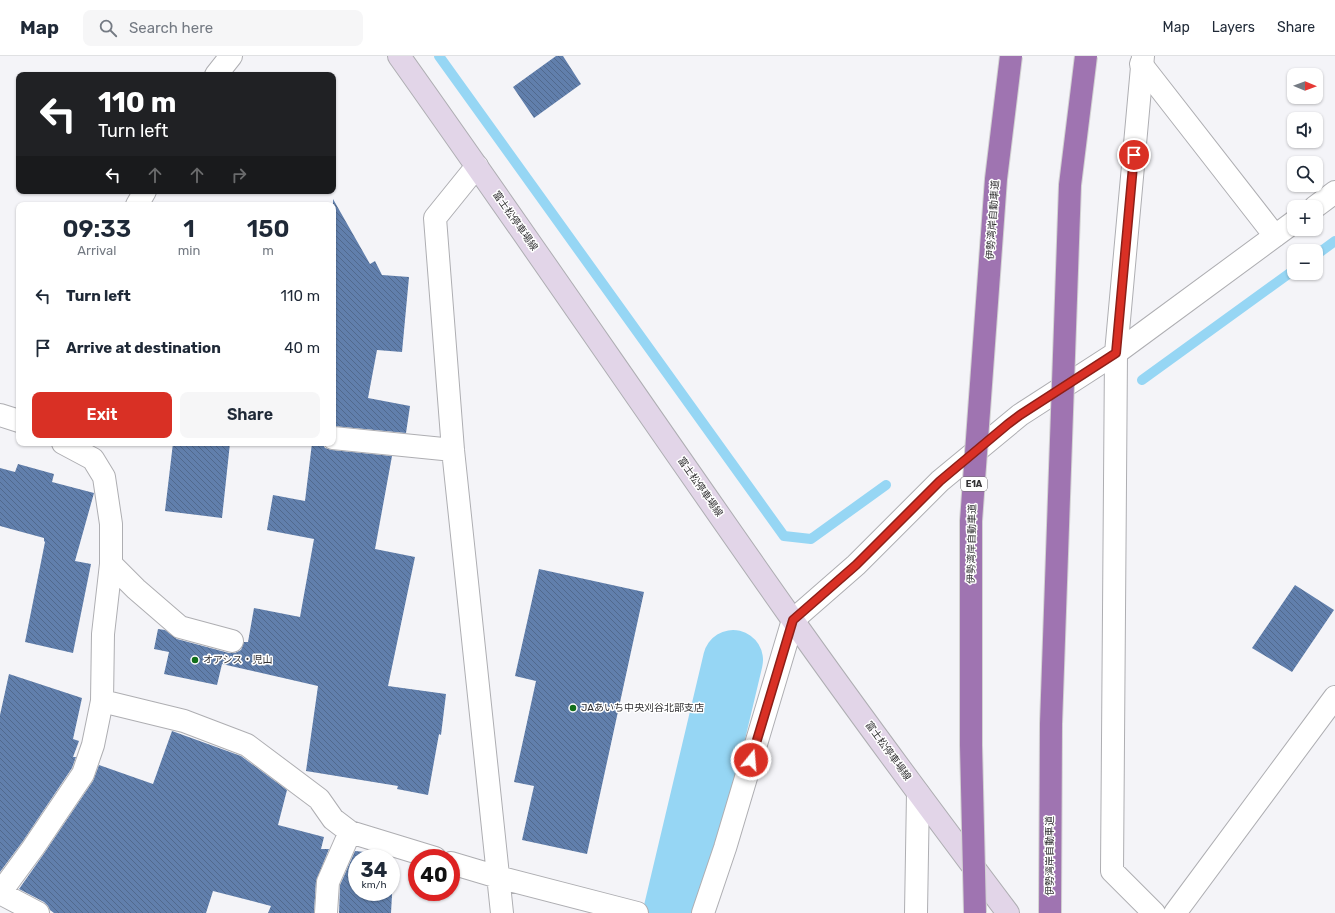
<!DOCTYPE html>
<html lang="en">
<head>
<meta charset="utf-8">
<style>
  :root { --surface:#fff; --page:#f6f6f7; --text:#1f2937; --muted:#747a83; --line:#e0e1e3; --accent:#d93025 }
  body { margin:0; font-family:Rubik,"Noto Sans JP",sans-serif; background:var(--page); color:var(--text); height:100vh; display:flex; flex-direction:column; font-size:15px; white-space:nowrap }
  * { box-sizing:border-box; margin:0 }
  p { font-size:13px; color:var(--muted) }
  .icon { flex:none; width:22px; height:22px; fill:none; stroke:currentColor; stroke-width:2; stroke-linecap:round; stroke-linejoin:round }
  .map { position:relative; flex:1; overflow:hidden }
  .panel { position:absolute; left:16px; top:146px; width:320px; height:244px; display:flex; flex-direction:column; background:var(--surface); border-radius:8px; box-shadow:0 1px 3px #0004 }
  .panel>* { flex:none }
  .hud { position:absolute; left:16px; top:16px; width:320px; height:122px; border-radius:8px; box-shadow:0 1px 3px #0004; background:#202124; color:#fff; overflow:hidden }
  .needle { width:26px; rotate:91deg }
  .tools { position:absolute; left:1287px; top:12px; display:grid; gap:8px }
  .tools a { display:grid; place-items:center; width:36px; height:36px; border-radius:8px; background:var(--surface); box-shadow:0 1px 3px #0004; font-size:20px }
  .speed { position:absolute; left:348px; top:793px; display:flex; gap:8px; font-size:20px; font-weight:700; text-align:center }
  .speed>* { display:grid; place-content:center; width:52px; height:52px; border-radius:50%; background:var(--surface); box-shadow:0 1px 3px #0004; line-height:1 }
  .speed small { font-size:10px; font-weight:400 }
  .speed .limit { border:6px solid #d22; background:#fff; color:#111 }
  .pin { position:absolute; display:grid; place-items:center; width:34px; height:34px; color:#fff; margin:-17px; border:2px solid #fff; border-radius:50%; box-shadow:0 1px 4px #0007 }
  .me { position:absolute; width:44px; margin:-22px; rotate:17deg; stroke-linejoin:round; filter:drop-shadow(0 0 3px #0008) }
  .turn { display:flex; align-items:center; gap:14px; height:84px; padding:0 16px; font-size:18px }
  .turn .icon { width:52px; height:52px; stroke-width:2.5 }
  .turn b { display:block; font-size:28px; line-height:34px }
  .lanes { display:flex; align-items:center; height:38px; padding:0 16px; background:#0003; justify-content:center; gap:20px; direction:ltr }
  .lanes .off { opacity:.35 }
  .eta { display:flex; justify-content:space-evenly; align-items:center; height:68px; text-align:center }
  .eta b { font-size:24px; font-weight:600; line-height:28px }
  .primary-button { display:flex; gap:8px; margin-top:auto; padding:8px 16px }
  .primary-button a { flex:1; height:46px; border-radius:8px; background:var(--accent); color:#fff; font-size:16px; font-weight:600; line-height:46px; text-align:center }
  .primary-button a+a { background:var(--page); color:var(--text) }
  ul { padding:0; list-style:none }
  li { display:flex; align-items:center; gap:12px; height:52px; padding:0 16px }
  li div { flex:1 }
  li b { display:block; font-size:15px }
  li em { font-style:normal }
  header { display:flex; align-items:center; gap:24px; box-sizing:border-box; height:56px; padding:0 20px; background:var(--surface); border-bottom:1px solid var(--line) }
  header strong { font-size:19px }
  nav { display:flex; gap:22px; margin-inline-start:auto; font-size:14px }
  .search { width:280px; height:36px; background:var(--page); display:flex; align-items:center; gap:10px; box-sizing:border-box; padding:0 14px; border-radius:8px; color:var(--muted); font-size:15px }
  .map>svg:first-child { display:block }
</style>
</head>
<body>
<header>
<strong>Map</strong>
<div class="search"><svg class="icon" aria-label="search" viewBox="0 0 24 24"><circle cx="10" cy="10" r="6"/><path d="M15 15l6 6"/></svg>Search here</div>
<nav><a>Map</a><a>Layers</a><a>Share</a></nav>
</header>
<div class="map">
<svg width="1335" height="857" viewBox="0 0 1335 857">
  <defs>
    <pattern id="building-back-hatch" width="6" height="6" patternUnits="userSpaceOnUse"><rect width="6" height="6" fill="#617fac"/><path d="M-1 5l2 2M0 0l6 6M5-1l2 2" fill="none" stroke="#51698d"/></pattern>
  </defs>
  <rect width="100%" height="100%" fill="#f4f4f8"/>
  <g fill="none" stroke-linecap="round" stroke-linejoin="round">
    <path stroke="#96d6f4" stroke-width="10" d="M439,0L784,480L811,483L886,429
      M1316,199L1335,185
      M1142,324L1294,214"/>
    <path stroke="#96d6f4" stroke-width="60" d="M673,857L733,604"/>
  </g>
  <path fill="url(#building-back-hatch)" fill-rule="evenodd" d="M556,0H563L581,28L534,62L513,31Z
    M333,143L370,208L375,205L382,219L409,221L402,296L377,294L368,342L410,350L406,377L333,370Z
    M173,387H230L222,462L165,455Z
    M312,387H322L325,392L332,394L392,400L375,493L415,501L388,630L446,638L441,679L439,678L428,739L397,733L398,730L306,715L318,630L222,608L217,629L164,618L169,596L154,593L158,573L165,574L177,583L229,597H235L241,594L244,586H248L254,552L300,561L314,483L267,474L273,439L305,445Z
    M18,408L54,418L52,426L94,437L75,505L91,508L73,597L25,586L45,486L44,485V482L0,470V412L15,416Z
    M539,513L644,536L587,798L522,784L534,730L514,726L536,625L515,620Z
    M1295,529L1334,554L1292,616L1252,592Z
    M9,618L82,642L73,683L79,685L73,701H76L72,712L23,785L0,816V659Z
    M172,675L241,700L287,734L278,769L324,781L321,793H329L316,825L314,857H268L271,850L213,835L206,857H54L50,854L48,850L44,846L19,833L43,799L93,725L99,709L153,728Z
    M355,795L375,797L394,803L391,857H339L340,829ZM357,802H391V836H357Z"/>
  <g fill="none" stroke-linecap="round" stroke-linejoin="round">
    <g stroke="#aeaeb2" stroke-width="24">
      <path id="minor" d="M1141,8L1275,180
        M216,19L231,0
        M477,110L435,162L453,394L502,857
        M137,149L145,135
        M1315,151L1335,136
        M0,359L19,365
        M333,382L453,394
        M111,508L136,533L180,571L232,585
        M102,645L184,665L247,689L319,743L333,763L350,776L435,802
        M451,807L498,821L637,857
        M0,837L33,792L83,718L93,689L102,645L103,578L111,508V468L104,421L93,403L63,387
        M0,837L38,857
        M326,857L328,826L350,776
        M916,857L918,737
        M1154,857L1112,815L1116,297L1294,166
        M1175,857L1335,641"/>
    </g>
    <g stroke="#aeaeb2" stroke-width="24">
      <path id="tertiary" d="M703,857L725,792L793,564L856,509L940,425L1020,359L1116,297L1143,0"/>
    </g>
    <g stroke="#aeaeb2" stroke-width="24">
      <path id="secondary" d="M399,0C532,187 660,376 792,563C862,662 935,760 1008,857"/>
    </g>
    <use href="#minor" stroke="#fff" stroke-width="22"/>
    <use href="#tertiary" stroke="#fff" stroke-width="22"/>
    <use href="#secondary" stroke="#e2d5e8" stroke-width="22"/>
    <g stroke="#d2d2d2" stroke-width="24" stroke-linecap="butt">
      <path id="motorway-bridge" d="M975,857L971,689V465L996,123L1011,0
        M1050,857L1051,668L1070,129L1086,0"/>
    </g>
    <use href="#motorway-bridge" stroke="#9f74b1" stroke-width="22"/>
  </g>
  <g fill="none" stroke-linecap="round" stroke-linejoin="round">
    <g stroke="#8d1f18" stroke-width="10">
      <path id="route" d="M751,704L793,564L856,509L940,425L1008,368L1020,359L1116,297L1134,99"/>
    </g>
    <use href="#route" stroke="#d93025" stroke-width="7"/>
  </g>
  <g fill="#126f1b" stroke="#fff" stroke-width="1.5">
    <circle cx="195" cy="604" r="4"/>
    <circle cx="573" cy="652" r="4"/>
  </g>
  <g text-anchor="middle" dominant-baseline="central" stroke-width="3" stroke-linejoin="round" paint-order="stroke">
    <rect fill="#fff" stroke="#706f70" stroke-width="1" x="961" y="421" width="26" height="14" rx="3"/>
    <g font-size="9" font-weight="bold" fill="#323133">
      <text x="974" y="428">E1A</text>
    </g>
    <g font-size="10" fill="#323133" stroke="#fff">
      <text transform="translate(993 164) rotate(-86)">伊勢湾岸自動車道</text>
      <text transform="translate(515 165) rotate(55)">富士松停車場線</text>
      <text transform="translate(700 431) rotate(55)">富士松停車場線</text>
      <text transform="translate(972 488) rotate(-89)">伊勢湾岸自動車道</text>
      <text transform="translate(888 695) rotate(54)">富士松停車場線</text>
      <text transform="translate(1050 800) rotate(-90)">伊勢湾岸自動車道</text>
    </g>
    <g font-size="10" fill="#323133" stroke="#fff" text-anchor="start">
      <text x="203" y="604">オアシス・児山</text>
      <text x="581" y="652">JAあいち中央刈谷北部支店</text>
    </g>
  </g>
</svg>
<div class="tools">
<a><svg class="needle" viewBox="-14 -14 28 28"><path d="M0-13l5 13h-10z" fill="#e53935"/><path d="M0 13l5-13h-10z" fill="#747a83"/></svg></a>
<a><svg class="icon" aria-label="sound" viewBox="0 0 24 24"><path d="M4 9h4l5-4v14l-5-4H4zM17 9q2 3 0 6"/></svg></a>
<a><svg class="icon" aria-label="search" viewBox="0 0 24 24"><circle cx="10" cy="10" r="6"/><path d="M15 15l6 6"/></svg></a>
<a>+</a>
<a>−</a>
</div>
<div class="speed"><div>34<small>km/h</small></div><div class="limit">40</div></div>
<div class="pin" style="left:1134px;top:99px;background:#d93025"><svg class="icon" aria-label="arrive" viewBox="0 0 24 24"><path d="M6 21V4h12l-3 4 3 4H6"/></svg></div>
<svg class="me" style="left:751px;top:704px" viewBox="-20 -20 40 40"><circle r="17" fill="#d93025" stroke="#fff" stroke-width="3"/><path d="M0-11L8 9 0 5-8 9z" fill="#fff"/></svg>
<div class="hud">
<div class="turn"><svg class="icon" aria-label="left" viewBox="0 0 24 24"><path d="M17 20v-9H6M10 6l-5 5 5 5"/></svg><div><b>110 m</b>Turn left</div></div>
<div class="lanes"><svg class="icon" aria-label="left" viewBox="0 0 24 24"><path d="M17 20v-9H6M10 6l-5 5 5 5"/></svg><svg class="icon off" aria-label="ahead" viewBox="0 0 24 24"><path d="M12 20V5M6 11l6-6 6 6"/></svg><svg class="icon off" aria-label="ahead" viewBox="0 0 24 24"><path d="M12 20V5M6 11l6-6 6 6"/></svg><svg class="icon off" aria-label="right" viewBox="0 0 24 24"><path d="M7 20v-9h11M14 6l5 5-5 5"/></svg></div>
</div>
<section class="panel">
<div class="eta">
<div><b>09:33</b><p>Arrival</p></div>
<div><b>1</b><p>min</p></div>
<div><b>150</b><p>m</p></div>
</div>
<ul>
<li><svg class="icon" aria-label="left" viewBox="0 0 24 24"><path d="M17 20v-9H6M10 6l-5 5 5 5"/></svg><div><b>Turn left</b></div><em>110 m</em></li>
<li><svg class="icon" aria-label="arrive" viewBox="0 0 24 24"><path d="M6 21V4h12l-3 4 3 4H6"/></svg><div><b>Arrive at destination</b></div><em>40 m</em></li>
</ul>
<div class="primary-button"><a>Exit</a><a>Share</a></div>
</section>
</div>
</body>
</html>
